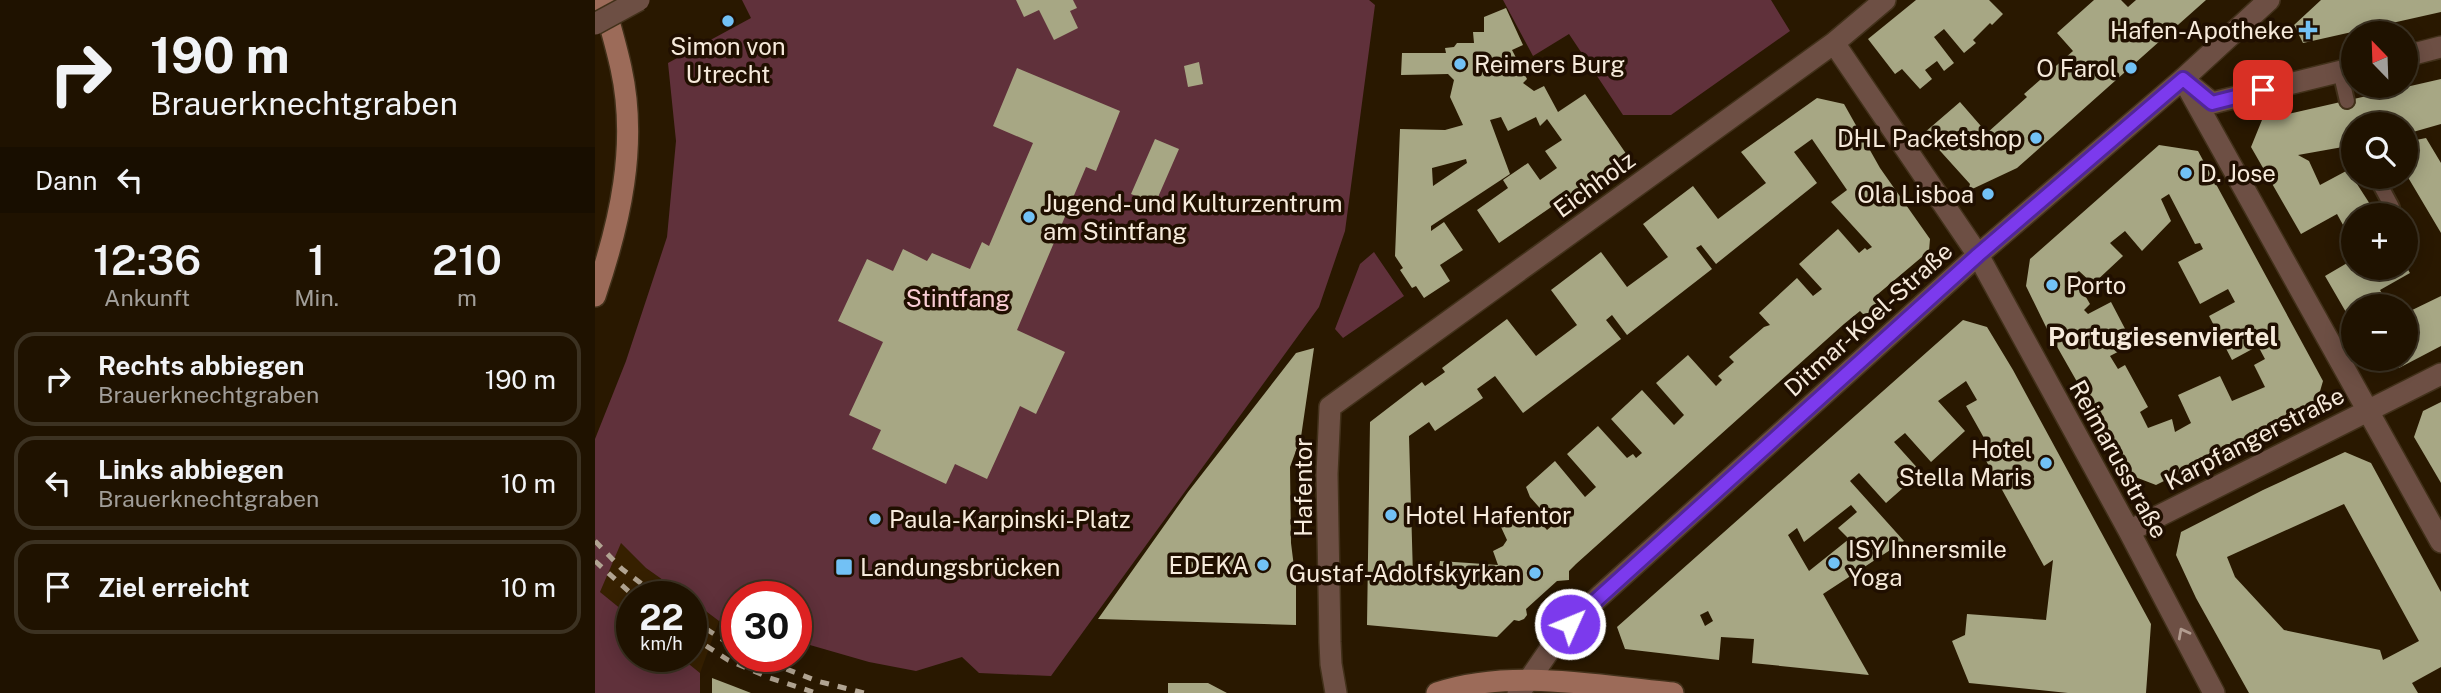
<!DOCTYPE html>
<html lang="de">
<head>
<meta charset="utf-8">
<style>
  :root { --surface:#1f1200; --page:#271b0a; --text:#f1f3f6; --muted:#a19e99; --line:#3c3222 }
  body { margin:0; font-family:"Public Sans",sans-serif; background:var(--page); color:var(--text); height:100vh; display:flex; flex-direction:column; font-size:26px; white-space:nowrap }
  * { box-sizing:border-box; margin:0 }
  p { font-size:23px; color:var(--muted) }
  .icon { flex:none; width:38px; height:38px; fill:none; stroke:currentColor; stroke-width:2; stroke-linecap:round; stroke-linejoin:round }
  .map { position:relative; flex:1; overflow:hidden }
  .panel { display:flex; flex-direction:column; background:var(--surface); width:595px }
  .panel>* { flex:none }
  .banner { background:#1f1200; color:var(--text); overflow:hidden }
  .needle { width:46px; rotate:337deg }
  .fabs { position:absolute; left:1746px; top:21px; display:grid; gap:14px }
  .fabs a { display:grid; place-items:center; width:77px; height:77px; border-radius:50%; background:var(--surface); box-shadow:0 4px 18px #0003,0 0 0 2px var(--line); font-size:35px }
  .speed { position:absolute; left:21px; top:581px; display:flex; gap:14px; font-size:35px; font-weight:700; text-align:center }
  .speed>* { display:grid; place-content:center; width:91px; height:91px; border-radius:50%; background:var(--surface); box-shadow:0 4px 18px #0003,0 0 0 2px var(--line); line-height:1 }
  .speed small { font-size:18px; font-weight:400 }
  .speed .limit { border:10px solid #d22; background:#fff; color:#111 }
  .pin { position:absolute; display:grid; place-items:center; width:60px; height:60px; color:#fff; margin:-30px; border-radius:14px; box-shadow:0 4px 10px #0006 }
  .me { position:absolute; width:77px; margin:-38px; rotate:46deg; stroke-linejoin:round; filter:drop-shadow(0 0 5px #0008) }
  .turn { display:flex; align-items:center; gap:24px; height:147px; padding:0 35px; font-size:32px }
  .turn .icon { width:91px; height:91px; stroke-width:2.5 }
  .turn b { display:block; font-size:49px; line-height:60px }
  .then { display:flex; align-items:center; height:66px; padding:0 35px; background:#0003; gap:14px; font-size:26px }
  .eta { display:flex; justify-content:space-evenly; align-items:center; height:119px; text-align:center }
  .eta b { font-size:42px; font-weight:600; line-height:49px }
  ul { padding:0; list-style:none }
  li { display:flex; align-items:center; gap:21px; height:94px; margin:0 14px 10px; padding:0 21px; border:4px solid var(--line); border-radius:21px }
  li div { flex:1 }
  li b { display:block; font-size:26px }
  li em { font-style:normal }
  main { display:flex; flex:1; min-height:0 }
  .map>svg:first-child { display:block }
</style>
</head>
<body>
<main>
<section class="panel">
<div class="banner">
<div class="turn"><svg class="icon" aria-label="right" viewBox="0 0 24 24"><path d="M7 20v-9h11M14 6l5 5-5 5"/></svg><div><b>190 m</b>Brauerknechtgraben</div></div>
<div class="then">Dann<svg class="icon" aria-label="left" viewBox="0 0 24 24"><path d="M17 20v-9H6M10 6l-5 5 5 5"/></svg></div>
</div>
<div class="eta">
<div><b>12:36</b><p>Ankunft</p></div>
<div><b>1</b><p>Min.</p></div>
<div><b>210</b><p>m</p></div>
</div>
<ul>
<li><svg class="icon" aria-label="right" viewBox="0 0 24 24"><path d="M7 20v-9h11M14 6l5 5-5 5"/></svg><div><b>Rechts abbiegen</b><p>Brauerknechtgraben</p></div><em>190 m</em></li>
<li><svg class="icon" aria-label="left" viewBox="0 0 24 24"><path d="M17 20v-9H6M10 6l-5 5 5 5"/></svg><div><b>Links abbiegen</b><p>Brauerknechtgraben</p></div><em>10 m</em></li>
<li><svg class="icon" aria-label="arrive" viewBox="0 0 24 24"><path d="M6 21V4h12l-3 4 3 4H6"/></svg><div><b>Ziel erreicht</b></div><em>10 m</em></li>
</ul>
</section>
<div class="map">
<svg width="1846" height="693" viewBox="0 0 1846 693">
  <rect width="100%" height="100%" fill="#291800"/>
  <path fill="#362000" d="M25,542L51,568L92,597H37V618L5,592Z
    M96,600L124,621L105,673L84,656H96Z"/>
  <path fill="#60313b" d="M147,0H774L780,5L750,231L724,307L456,676L384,673L367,657L321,671L274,662L201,641V597H142V618L132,611L129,619L124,621L96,600V597H92L51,568L26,543L5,592L37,618V656H84L105,673V693H0V439L31,361L72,237L81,141L73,63L156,18Z
    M908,0H1176L1195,31L1076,115H1028L974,34L938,56Z
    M779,252L809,296L748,338L740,329L765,264Z"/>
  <path fill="#a7a784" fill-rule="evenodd" d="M421,0H478L482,8L475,11L483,28L459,40L444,10L429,17Z
    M1321,0H1394L1408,14L1397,25L1395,23L1378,40L1381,43L1369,53L1349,29L1339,37L1359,63L1349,71L1342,61L1330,70L1337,79L1325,89L1307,69L1300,74L1273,39Z
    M1499,0H1526L1533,7L1541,0H1611L1422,168L1373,191L1375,184L1329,133L1365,102L1392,133L1432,97L1429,94L1478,51L1462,33Z
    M1726,0H1846V12L1708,43L1699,25Z
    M911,8L928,45L917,50L932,79L928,83L939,91L949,86L963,112L990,94L1032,155L904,243L882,210L913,188L908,180L933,163L945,180L962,168L950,151L967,140L952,119L945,126L941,117L913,131L906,117L895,120L915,174L836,226V231L849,222L868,250L845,265L855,281L829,298L821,286L817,288L805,270L808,268L800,256L805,129L850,130L868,125L855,97L859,80L853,74L806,75L807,53H851L850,48L859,47L862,43H879L878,32H889V17ZM871,159L872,163L838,186L837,168Z
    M604,62L608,84L593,87L589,66Z
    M422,68L525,111L501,171L491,167L422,330L470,352L441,414L425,406L392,479L360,464L351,484L277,449L286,430L254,415L288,342L243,321L272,259L298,271L308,249L332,261L337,253L375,269L387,242L394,246L438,143L398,126Z
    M1846,79V124L1811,134V124H1759V145L1703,155L1714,161L1725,185L1753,170L1782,215H1759V245L1742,214L1706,234L1656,147L1667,120Z
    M1222,98L1249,104L1285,168L1335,239L1334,251L1283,294L1288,300L1270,316L1265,311L1249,324L981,564L974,571V580L962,581L931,609L932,615L929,619L924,621L919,620L902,637L772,625L775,422L827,382L830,386L850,372L847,368L912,319L941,356L982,325L956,290L1006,252L1032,287L1073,257L1048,224L1098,186L1123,219L1171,183L1146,152ZM1217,139L1252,190L1236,202L1277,247L1272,250L1270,248L1264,253L1243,229L1204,264L1227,289L1218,296L1202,278L1164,313L1175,325L1169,327L1134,357L1139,362L1123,376L1127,380L1121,386L1093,355L1061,383L1089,415L1079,425L1047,390L1016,419L1047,453L1041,458L1038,454L1032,458L1003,426L972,454L1001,487L990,497L960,461L931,487L935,497L959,524L952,530L941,517L937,520L931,511L924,510L918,513L917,508L896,517L901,527H906L912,540L908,546L898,551L903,565L845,561L842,578L818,576L814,436L834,422L840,431L888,398L882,389L900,376L928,413L1026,339L1011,320L1017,315L1032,335L1117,269L1101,248L1106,245L1121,264L1222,183L1199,152Z
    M1831,138L1846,163V233L1811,174V142Z
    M560,139L584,149L560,204L536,194Z
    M1564,145L1603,151L1728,381L1721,405L1561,485L1535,475L1452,329L1431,286L1435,259ZM1574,194L1600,244L1605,243L1608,249L1583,262L1605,304L1633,289L1640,302L1614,316L1637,360L1663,346L1670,359L1659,365L1670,387L1637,401L1625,376L1583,395L1596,423L1580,432L1577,419L1553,428L1545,412L1553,407L1530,365L1523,369L1515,356L1538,344L1516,302L1493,314L1489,310L1495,304L1478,275L1484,271L1498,284L1528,256L1515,243L1530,231L1547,251L1576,221L1566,199Z
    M1759,259V268H1812L1815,273L1785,290L1794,306H1759V326L1730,276Z
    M1846,296V346L1804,368L1777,359H1811V313Z
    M1368,320L1392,327L1418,370L1556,624L1551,693H1473L1374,683L1357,641L1370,635L1372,614L1451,620L1458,560L1449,566L1389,457L1397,452L1371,406L1382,400L1371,381L1343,401L1370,431L1336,462L1310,433L1299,442L1326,472L1291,503L1264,473L1255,481L1309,541L1228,594L1274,675L1157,663L1159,639L1126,637L1124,660L1030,649L1022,627ZM1256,505L1262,512L1243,528L1254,539L1214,571L1193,535L1202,528L1209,542ZM1113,611L1118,621L1110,626L1105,615Z
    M719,348L706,437L695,467L696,543L701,583V625L503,619L593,492L701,353Z
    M1846,402V483L1819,437L1828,411Z
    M1750,452L1776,463L1846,592V667L1817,683L1823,693H1654L1601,598L1581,555L1586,532L1668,490ZM1749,504L1824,641L1788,660L1785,650L1689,630L1640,577L1632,557Z
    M117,678L138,686L156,693H117Z
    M573,683H613L632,693H573Z"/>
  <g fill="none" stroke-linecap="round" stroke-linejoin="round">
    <g stroke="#42311a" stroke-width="18">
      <path id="lane" d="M1745,71L1752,101
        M1781,177L1797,207"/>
    </g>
    <g stroke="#42311a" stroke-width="24">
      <path id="street" d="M1239,43L1383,255L1534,531L1619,693
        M1811,56L1846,47
        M1588,79L1846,542
        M1595,85L1617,103L1759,68
        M1534,531L1846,374
        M741,693L736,664L735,642L732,474L735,407L1239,43L1290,0
        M923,693C936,679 945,663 956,648C971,628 988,612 1006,595L1383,255L1588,79L1674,0"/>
    </g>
    <g stroke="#42311a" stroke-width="24">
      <path id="secondary" d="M0,296C25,223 43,145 26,68C21,45 14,22 8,0
        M842,693C915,668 1004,686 1078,693"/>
    </g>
    <use href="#lane" stroke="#6d4f44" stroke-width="14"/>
    <use href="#street" stroke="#6d4f44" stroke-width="21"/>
    <use href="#secondary" stroke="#9c6b59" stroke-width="21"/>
    <path stroke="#b1a492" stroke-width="5" stroke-dasharray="9 9" stroke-linecap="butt" d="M0,541L27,569L64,597
      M0,561L40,597
      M96,619L142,649
      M96,636L133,660L175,678L221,693
      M158,656L222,681L269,693"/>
    <g stroke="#42311a" stroke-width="24" stroke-linecap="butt">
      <path id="street-bridge" d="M0,24L44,0"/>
    </g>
    <use href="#street-bridge" stroke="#6d4f44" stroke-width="21"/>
  </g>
  <defs><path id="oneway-chevron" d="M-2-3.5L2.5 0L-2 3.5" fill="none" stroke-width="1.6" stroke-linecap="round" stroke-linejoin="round" transform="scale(1.75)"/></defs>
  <use stroke="#b29c90" href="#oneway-chevron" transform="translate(1588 633) rotate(-118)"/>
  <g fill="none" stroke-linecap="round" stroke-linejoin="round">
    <g stroke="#51269a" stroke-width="18">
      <path id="route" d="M975,624L1383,255L1588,79L1617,103L1668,90"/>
    </g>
    <use href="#route" stroke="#7c3aed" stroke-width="12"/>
  </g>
  <g fill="#72c1f5" stroke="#200f00" stroke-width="2.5">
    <circle cx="133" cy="21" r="7"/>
    <path d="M1709.5 19.5h7v7h7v7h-7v7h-7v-7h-7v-7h7z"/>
    <circle cx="865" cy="64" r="7"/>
    <circle cx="1536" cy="68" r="7"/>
    <circle cx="1441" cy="138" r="7"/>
    <circle cx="1591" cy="173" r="7"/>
    <circle cx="1393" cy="194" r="7"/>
    <circle cx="434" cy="217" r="7"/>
    <circle cx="1457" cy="285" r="7"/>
    <circle cx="1451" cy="463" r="7"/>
    <circle cx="796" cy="515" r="7"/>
    <circle cx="280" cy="519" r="7"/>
    <circle cx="1239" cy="563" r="7"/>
    <circle cx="668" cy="565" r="7"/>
    <rect x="240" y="558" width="18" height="18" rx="3.5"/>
    <circle cx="940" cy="573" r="7"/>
  </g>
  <g text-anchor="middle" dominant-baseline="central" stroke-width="7" stroke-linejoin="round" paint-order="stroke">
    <g font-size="24" fill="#f6eadb" stroke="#200f00" text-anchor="start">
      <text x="1699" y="30" text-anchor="end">Hafen-Apotheke</text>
      <text x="133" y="46" text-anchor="middle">Simon von<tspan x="133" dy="28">Utrecht</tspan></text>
      <text x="879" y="64">Reimers Burg</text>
      <text x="1522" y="68" text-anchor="end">O Farol</text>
      <text x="1427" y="138" text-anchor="end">DHL Packetshop</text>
      <text x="1605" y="173">D. Jose</text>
      <text x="1379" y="194" text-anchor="end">Ola Lisboa</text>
      <text x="448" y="203">Jugend- und Kulturzentrum<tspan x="448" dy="28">am Stintfang</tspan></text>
      <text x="1471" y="285">Porto</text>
      <text x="1437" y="449" text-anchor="end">Hotel<tspan x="1437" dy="28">Stella Maris</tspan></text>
      <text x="810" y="515">Hotel Hafentor</text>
      <text x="294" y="519">Paula-Karpinski-Platz</text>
      <text x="1253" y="549">ISY Innersmile<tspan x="1253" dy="28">Yoga</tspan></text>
      <text x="654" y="565" text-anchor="end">EDEKA</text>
      <text x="265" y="567">Landungsbrücken</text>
      <text x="926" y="573" text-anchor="end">Gustaf-Adolfskyrkan</text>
    </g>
    <g font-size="24" fill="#f6eadb" stroke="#200f00">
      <text transform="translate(999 184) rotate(-36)">Eichholz</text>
      <text transform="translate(1273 319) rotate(-42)">Ditmar-Koel-Straße</text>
      <text transform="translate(1659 438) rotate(-27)">Karpfangerstraße</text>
      <text transform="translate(1524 459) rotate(61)">Reimarusstraße</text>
      <text transform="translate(708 487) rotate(-90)">Hafentor</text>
    </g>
    <g font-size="24" fill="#f9ccd3" stroke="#200f00">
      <text x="363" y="298">Stintfang</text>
    </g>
    <g font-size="26" font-weight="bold" fill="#f6eadb" stroke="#200f00">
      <text x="1568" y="336">Portugiesenviertel</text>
    </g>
  </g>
</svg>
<div class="fabs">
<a><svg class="needle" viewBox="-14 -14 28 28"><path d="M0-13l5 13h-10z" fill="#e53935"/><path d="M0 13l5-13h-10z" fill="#a19e99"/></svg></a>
<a><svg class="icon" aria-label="search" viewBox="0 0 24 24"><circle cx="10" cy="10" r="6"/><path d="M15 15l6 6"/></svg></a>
<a>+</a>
<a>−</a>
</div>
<div class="speed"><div>22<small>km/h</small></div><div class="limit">30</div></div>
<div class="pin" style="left:1668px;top:90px;background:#d93025"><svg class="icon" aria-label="arrive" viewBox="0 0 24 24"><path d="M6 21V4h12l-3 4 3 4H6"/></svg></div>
<svg class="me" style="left:975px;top:624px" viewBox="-20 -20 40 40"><circle r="17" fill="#7c3aed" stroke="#fff" stroke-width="3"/><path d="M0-11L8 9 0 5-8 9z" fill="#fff"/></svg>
</div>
</main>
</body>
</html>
